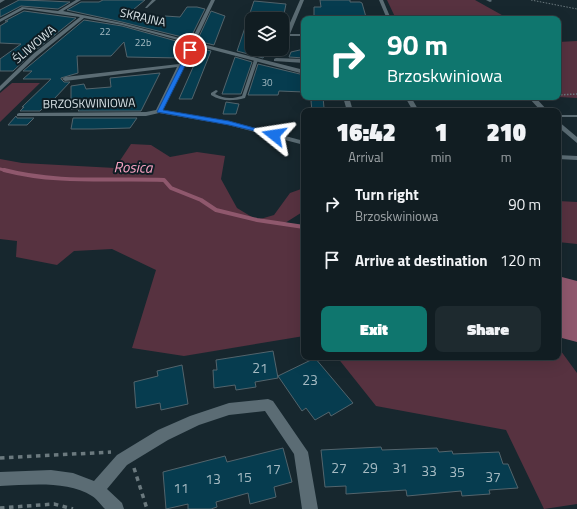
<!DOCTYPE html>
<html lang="en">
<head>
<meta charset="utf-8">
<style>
  :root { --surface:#111d22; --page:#1e2a2f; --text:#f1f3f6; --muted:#9ca2a5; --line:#303b40; --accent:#0f766e }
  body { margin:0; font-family:"Titillium Web",sans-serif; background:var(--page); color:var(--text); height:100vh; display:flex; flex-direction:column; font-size:15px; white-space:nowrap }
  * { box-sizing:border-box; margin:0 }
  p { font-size:13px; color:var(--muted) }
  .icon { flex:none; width:22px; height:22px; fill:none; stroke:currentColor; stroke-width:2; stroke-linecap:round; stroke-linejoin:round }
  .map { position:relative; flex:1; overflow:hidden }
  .sheet { position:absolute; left:301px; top:108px; width:260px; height:252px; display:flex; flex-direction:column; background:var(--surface); border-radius:8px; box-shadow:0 4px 16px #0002,0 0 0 1px var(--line) }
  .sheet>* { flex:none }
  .guide { position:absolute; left:301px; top:16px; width:260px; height:84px; border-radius:8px; box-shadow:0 4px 16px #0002,0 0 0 1px var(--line); background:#0f766e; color:#fff; overflow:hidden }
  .fabs { position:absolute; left:245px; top:12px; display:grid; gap:8px }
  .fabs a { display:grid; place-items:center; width:44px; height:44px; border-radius:8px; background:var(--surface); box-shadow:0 4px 16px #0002,0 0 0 1px var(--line); font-size:20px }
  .pin { position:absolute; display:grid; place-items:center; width:34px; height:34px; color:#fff; margin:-17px; border:2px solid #fff; border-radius:50%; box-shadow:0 1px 4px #0007 }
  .me { position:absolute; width:44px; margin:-22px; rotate:285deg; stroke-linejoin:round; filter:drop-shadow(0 0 3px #0008) }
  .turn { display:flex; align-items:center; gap:14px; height:84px; padding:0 20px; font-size:18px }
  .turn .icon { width:52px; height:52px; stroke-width:2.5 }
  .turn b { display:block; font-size:28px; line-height:34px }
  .eta { display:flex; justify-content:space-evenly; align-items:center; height:68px; text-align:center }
  .eta b { font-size:24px; font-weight:800; line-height:28px }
  .action { display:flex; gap:8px; margin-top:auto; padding:8px 20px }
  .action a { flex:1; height:46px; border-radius:8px; background:var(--accent); color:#fff; font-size:16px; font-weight:800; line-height:46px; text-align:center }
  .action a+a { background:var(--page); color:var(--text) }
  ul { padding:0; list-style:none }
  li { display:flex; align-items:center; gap:12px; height:56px; padding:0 20px }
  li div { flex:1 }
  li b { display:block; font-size:15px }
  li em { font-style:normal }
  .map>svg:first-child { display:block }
</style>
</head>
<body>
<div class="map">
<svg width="577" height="509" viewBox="0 0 577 509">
  <rect width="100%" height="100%" fill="#17272e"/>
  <path fill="#573240" d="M387,0H475L509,19H396Z
    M577,41V98L558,97V42Z
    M12,83H40L0,122V93Z
    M131,144L151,145L170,157L197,152L225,156L221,179L237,208L257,220L274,215L290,193L304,188V211L285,223L304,229V336L184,356L132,348L156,270L112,249L74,251L57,265L16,257L17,241L0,239V159L22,163L115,168Z
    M558,201L577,202V244L558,242Z
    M558,347L577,373V504L544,509L506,430L376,406L337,357H558Z"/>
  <path fill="#8f586d" d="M558,276L577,281V342L558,337Z"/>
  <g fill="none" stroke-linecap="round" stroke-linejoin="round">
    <path stroke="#8f586d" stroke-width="3" d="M0,169L8,171"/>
    <path stroke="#8f586d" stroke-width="4" d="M4,170C57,184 111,178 164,180L171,188L201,200L216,210L257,220L304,227"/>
  </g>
  <path fill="#063c4f" stroke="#53646c" d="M19,0L50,1L70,2L58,9L21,6L0,17V10Z
    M103,0H145L122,19L161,20L165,16L180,17L187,7H197L205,9L190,39L122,22L67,10L81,2H99Z
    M320,0H350V2H360L362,3L366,17L314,19V7H321Z
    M254,1L286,4L283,19H252V38L246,49L267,50L263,58L237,51Z
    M24,11L76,18L32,53L13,71H0V59L21,44L0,43V26L8,21H5Z
    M211,11L225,16L214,45L197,41Z
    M84,20L122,26L187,44L180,58L127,57L124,42L111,56H77L78,73L61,78V79L64,82H70L54,99H52L40,111H20L24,107H22L51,79H23L32,71H23Z
    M195,47L211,51L192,99H179L194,65H189L191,61H188Z
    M304,49V58L289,57L291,52Z
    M235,57L252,62L241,94H222Z
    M258,64L304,75V92L279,91L278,95H248Z
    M160,73L141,111H78L80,109H71V86L84,84L86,89L111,87L110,78Z
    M318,97H323L324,108L320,111H312L311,101Z
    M226,102L239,104L236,114H223Z
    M16,116L17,118H34L27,125H8Z
    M73,118H137L130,128L93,129H71Z
    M273,351L278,378L255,382L256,387L236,390L235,385L214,388L213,370H217L216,360Z
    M315,358L353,403L331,416L329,412L315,420L306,408L302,411L278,376Z
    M182,365L188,404L161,410L160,403L136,408L134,382L158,376L157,371Z
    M381,447L382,450L437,448L439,452L452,451L453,454L499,452L503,464H508L518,488L489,490L490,494L462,496L461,491L407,496L406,490L346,494V486L325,487L321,450Z
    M283,448L292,482L274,487L276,497L250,504L248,493L216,502L217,507L211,509H188V504L166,509L163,472L225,456L227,462Z"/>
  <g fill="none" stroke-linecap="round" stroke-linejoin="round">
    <path stroke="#6b797e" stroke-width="1" stroke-dasharray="1.5 1.5" stroke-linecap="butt" d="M531,0L577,9"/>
    <path stroke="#6b797e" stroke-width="1.5" stroke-dasharray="1.5 1.5" stroke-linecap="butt" d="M558,95L577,94"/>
    <path stroke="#6b797e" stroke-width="3.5" stroke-dasharray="4.5 4.5" stroke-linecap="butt" d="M0,458L111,452
      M134,468L147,509
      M0,508L54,504L73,509"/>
    <path fill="#5b6c74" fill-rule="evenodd" d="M256,59L258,60L245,98C233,101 222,102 211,95V93L216,90L218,91L215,94C224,99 232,99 242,96L254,60Z
      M558,115H577V117H558Z"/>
    <path fill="#5b6c74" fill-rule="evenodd" d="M0,0H5L0,3Z
      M76,0H81L63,11L122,23L191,41L211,0H215L195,42L304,70V74L194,45L163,110L229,121L304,141V145L228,125L159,113L146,116H17V114L19,113L146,112L156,110L177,67L65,81L62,79L65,77L179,64L189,43L122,25L84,18L37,56L0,91V86L33,54L80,17L24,9L0,22V19L22,7L58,11Z
      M152,0H156L147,8H145Z
      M300,0H304L290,34H304V36H289L285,47L282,49V41Z
      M379,0H383L391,19H387Z
      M486,0H491L492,1L490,2Z
      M276,58L304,59V63L274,61V59Z
      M343,97H349L353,111H347Z
      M405,97H411L419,111H413Z
      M528,97H535L548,111H541Z
      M558,121L577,137V143L558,127Z
      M558,155L577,156V160L558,159Z
      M268,399L273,401L308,452L318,509H302L294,454L265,411L229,415L199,425L168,440L127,465L107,489L122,503L124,509H105C101,505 97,499 92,496C67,480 28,485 0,486V472L51,470L73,473L94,481L117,455L158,430L190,416L229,403Z"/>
  </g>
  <path fill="#1a73e8" stroke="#114b97" d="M189,48L193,50L163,110L229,121L276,134V136L229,125L157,112Z"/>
  <g text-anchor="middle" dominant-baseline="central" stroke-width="4" stroke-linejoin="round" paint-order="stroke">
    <g font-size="10" fill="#a5bac2">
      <text x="105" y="31">22</text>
      <text x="143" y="42">22b</text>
      <text x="267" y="82">30</text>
    </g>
    <g font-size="12" fill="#dae4e8" stroke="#0e1d24">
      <text transform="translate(143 17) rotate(13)">SKRAJNA</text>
      <text transform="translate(34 44) rotate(-40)">ŚLIWOWA</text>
      <text transform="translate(89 103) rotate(-1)">BRZOSKWINIOWA</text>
    </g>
    <g font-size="14" fill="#a5bac2">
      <text x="260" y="367">21</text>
      <text x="310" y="379">23</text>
      <text x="339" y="467">27</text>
      <text x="370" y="467">29</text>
      <text x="400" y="467">31</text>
      <text x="273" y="468">17</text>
      <text x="429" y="470">33</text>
      <text x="457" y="471">35</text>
      <text x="244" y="476">15</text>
      <text x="493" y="476">37</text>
      <text x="213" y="478">13</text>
      <text x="181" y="487">11</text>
    </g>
    <g font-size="15" font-style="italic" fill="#f9a3c3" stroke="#0e1d24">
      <text transform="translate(133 167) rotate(1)">Rosica</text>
    </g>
  </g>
</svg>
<div class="fabs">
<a><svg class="icon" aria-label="layers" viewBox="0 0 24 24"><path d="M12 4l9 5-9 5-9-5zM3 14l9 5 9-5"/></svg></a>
</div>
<div class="pin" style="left:190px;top:50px;background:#d93025"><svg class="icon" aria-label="arrive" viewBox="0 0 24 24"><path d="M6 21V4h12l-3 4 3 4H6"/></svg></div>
<svg class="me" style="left:274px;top:135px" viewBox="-20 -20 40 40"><path d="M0-17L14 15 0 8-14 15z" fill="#1a73e8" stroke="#fff" stroke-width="4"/></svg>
<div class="guide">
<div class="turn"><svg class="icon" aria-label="right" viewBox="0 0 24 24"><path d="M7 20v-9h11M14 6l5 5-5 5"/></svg><div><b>90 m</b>Brzoskwiniowa</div></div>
</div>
<section class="sheet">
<div class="eta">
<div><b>16:42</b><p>Arrival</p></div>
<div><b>1</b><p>min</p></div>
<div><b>210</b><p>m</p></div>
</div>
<ul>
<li><svg class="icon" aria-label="right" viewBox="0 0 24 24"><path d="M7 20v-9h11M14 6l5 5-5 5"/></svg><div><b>Turn right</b><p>Brzoskwiniowa</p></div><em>90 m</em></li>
<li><svg class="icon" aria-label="arrive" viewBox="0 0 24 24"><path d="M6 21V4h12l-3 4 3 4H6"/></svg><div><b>Arrive at destination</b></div><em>120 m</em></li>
</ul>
<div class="action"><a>Exit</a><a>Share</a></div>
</section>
</div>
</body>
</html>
